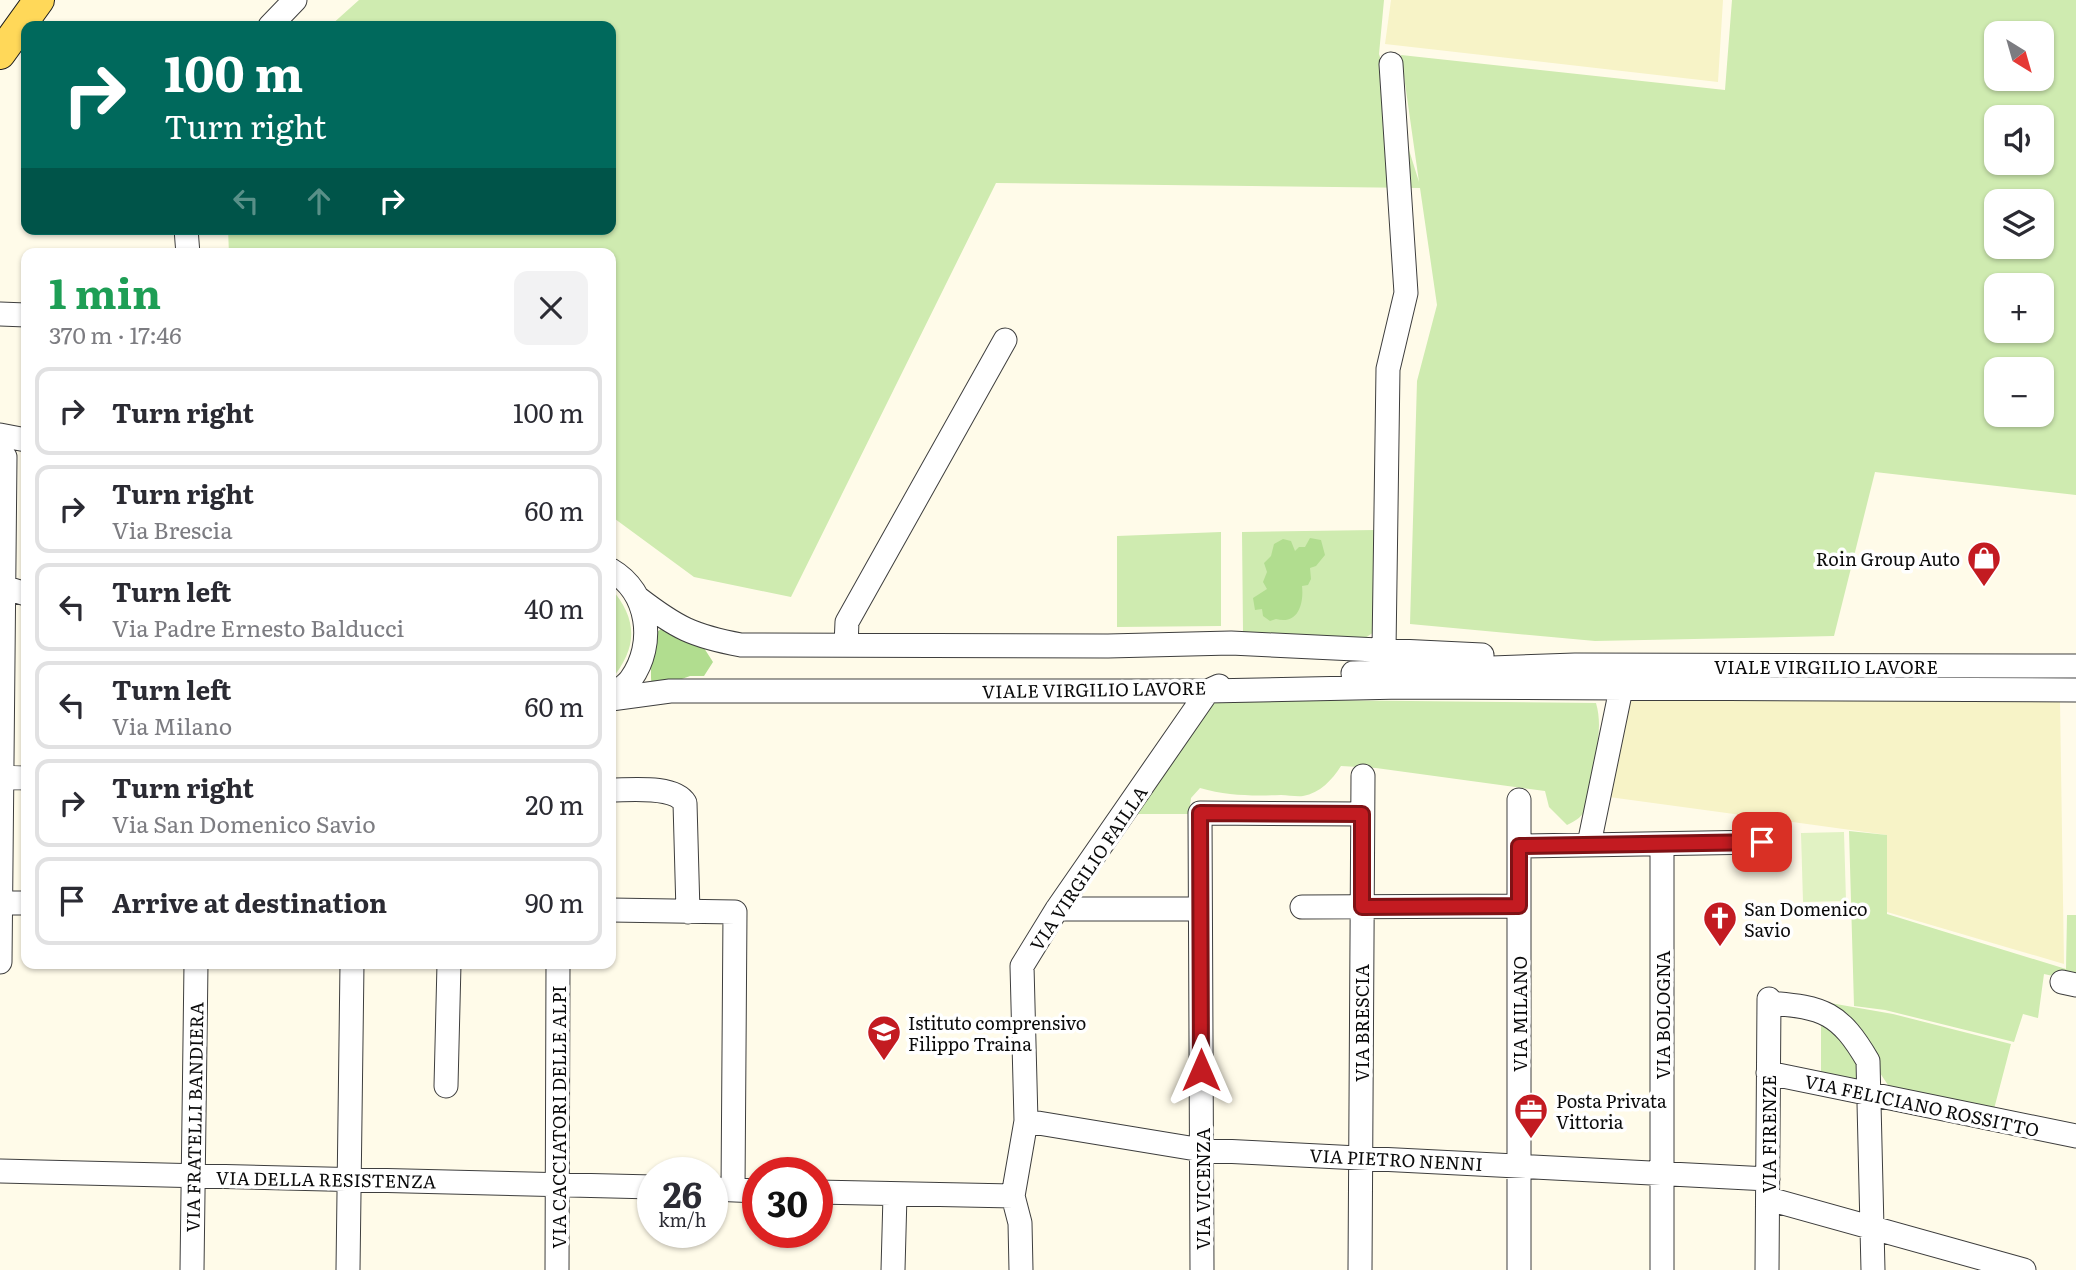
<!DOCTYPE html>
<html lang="en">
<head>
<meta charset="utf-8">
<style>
  :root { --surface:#fff; --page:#f2f2f3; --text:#2b2b33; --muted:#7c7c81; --line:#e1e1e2 }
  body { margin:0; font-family:Literata,serif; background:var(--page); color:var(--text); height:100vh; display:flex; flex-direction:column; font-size:26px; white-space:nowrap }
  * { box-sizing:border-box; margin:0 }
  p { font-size:23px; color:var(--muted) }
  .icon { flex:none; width:38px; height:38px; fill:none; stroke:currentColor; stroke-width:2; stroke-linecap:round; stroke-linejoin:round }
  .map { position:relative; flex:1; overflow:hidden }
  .panel { position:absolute; left:21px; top:248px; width:595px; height:721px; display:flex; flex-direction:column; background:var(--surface); border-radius:14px; box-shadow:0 2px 5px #0004 }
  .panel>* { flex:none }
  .top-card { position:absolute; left:21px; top:21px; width:595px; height:214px; border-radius:14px; box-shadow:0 2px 5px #0004; background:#00695c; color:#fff; overflow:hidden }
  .needle { width:46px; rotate:143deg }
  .buttons { position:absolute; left:1984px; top:21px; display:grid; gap:14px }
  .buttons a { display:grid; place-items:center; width:70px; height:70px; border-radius:14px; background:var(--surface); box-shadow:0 2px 5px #0004; font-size:35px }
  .speed { position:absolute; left:637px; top:1157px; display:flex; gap:14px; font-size:35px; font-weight:700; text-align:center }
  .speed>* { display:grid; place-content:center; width:91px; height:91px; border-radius:50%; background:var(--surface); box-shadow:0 2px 5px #0004; line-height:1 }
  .speed small { font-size:18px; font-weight:400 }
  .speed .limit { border:10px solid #d22; background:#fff; color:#111 }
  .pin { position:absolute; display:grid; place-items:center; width:60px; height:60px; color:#fff; margin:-30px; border-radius:14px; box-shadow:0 4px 10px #0006 }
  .me { position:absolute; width:77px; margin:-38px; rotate:0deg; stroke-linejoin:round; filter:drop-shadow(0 0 5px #0008) }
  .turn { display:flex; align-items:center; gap:24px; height:147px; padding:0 28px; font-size:32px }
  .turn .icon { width:91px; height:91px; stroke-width:2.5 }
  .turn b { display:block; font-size:49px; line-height:60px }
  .lanes { display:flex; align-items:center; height:66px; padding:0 28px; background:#0003; justify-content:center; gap:35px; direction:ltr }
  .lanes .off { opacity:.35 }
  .round { display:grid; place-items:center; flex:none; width:74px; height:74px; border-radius:14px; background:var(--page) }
  .head { display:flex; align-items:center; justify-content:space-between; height:119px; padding:0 28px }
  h1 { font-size:42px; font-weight:700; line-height:52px; color:#1e9e55 }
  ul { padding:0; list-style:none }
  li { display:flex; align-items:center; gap:21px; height:88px; margin:0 14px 10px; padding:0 14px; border:4px solid var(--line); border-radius:14px }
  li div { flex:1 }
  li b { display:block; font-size:26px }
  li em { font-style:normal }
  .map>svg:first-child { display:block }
</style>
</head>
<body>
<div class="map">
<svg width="2076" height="1270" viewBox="0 0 2076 1270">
  <rect width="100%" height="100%" fill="#fffbe9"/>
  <path fill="#f7f3c7" d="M1391,0H1723L1718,82L1385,44Z
    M1627,701H2060L2064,964L1887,912V835L1609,797Z"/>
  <path fill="#cfebb0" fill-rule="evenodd" d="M359,0H1384L1379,54L1419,182L1401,55L1725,90L1732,0H2076V495L1875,472L1834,636L1595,641L1410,624L1417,381L1437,305L1420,188L996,183L791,597L694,577L611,516V254H229L228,229H611V26H330ZM1997,33H2042V79H1997ZM1997,117H2042V163H1997ZM1997,201H2042V247H1997ZM1997,285H2042V331H1997ZM1997,369H2042V415H1997Z
    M1375,530L1374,632L1365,638L1250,637L1243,632L1242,532Z
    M1221,532V626L1117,627V536Z
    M611,588C638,620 638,647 611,680Z
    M1224,699L1596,703C1604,730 1594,758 1589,785C1588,792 1590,800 1587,807C1582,817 1577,820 1567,825L1549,807L1545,791L1376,768L1341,766C1332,780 1320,793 1303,796C1297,797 1288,795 1281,795C1253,796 1228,796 1200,788L1191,798L1189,814H1134L1212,702Z
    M1849,831L1887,835V914L2066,969L2067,915H2076V981L2044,974L2038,1018L2023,1014L2014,1042L1885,1010L1854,1006Z
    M1813,1000L1893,1014L2011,1044L1994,1109L1890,1088L1880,1073L1873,1050Z
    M1821,1024C1849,1028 1855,1058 1863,1082L1821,1073Z"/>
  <path fill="#b1dd8f" d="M1310,538L1321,540L1325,555L1316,566L1310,568L1311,579L1308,585L1302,586C1304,604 1298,625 1276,619L1270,621L1263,616L1262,609L1255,610L1253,598L1267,589L1263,582L1267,572L1264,563L1271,556L1274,544L1283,539L1291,541L1295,551L1299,547H1305Z
    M661,629L678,639L704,648L713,662L704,676H690L671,683L652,686C649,672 653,648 657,632Z"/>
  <path fill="#e1f2c3" d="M1844,832L1846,901L1803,902L1801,833Z"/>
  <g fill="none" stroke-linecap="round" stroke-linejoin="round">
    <g stroke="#3e3e3e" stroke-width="25">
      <path id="minor" d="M270,26L295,0
        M186,229L188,254
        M0,314L26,315
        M0,435L26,440
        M611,570C649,592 656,644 631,679C626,686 617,691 611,697
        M0,586L26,594
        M638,598C677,628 693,636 741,645L1108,646L1231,643L1482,655
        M846,645L847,622L1005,340
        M1384,650L1388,369L1406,293L1391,64
        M1353,673L1575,665L2076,666
        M611,699L670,691H1208L1219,686
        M0,777L26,778
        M611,790C631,790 674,785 685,803L688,912
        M1589,844L1621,689
        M1519,846L1762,842
        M1,903H26
        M1302,907L1519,906
        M1057,909H1200
        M611,910L735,912L733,1190
        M0,962L5,457
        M2062,982L2076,985
        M1769,1003C1824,1007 1840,1013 1868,1061L1873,1270
        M1768,1073L2076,1136
        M446,1086L449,964
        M1026,1121L1202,1150L1768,1179
        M0,1171L653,1187
        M712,1189L758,1191
        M817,1192L1013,1196
        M1769,1199L2024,1270
        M192,1270L196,964
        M348,1270L352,964
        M557,1270L558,964
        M893,1270L895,1195
        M1021,1270L1020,1223L1013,1196L1026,1121L1022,966L1057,909L1208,691L1403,687L2076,690
        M1202,1270L1200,813L1362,814
        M1360,1270L1363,776
        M1519,1270V800
        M1662,1270V844
        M1767,1270L1769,999"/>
    </g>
    <g stroke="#1c1c1c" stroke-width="32">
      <path id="major" d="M0,54L39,0"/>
    </g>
    <use href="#minor" stroke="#fff" stroke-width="23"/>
    <use href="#major" stroke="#ffd859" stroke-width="30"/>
  </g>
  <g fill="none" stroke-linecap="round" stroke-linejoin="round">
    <g stroke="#7f1215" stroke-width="18">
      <path id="route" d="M1201,1070L1200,813L1362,814V907L1519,906V846L1762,842"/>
    </g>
    <use href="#route" stroke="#c31b21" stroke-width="12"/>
  </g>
  <defs>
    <g id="shop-pin" transform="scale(1.75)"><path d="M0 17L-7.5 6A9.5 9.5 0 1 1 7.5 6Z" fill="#c31b21" stroke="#fff"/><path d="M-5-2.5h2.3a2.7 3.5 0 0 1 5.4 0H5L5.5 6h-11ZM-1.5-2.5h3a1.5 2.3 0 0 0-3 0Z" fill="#fff"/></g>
    <g id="church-pin" transform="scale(1.75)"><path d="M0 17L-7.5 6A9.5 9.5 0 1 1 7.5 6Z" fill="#c31b21" stroke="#fff"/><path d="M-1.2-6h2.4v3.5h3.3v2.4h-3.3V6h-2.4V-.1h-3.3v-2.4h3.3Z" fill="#fff"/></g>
    <g id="school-pin" transform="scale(1.75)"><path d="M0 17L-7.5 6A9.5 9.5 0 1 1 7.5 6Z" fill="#c31b21" stroke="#fff"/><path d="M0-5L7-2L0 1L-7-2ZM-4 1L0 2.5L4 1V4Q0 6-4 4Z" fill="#fff"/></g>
    <g id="office-pin" transform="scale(1.75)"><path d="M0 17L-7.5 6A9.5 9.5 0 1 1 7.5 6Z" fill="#c31b21" stroke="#fff"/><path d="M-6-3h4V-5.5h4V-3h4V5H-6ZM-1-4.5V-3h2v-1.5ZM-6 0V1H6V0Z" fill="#fff"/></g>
  </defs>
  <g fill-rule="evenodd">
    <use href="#shop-pin" x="1984" y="558"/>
    <use href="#church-pin" x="1720" y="918"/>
    <use href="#school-pin" x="884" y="1032"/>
    <use href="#office-pin" x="1531" y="1110"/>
  </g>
  <g text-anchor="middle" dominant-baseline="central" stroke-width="7" stroke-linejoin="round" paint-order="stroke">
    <g font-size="18" fill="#0b0b0b" stroke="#fff" text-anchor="start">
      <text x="1960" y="558" text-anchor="end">Roin Group Auto</text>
      <text x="1744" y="908">San Domenico<tspan x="1744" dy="21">Savio</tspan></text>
      <text x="908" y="1022">Istituto comprensivo<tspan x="908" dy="21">Filippo Traina</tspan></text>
      <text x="1556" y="1100">Posta Privata<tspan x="1556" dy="21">Vittoria</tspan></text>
    </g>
    <g font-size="18" fill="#0b0b0b" stroke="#fff">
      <text x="1826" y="666">VIALE VIRGILIO LAVORE</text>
      <text transform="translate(1094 689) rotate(-1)">VIALE VIRGILIO LAVORE</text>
      <text transform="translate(1088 868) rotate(-56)">VIA VIRGILIO FAILLA</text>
      <text transform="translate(1519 1014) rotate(-90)">VIA MILANO</text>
      <text transform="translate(1662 1015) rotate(-90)">VIA BOLOGNA</text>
      <text transform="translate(1361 1023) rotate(-90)">VIA BRESCIA</text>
      <text transform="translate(1922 1105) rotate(12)">VIA FELICIANO ROSSITTO</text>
      <text transform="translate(194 1117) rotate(-89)">VIA FRATELLI BANDIERA</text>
      <text transform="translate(558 1117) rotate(-90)">VIA CACCIATORI DELLE ALPI</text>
      <text transform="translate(1768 1134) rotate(-90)">VIA FIRENZE</text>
      <text transform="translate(1396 1159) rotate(3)">VIA PIETRO NENNI</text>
      <text transform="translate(326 1179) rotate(1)">VIA DELLA RESISTENZA</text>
      <text transform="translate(1202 1189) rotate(-90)">VIA VICENZA</text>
    </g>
  </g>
</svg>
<div class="buttons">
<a><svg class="needle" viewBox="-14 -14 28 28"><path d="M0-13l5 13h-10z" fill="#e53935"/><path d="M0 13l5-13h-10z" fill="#7c7c81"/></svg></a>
<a><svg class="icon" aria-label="sound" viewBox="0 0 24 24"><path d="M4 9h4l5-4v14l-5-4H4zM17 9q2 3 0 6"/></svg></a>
<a><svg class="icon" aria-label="layers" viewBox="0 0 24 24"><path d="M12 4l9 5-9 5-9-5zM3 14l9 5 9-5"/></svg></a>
<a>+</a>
<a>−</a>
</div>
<div class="speed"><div>26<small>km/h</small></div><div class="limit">30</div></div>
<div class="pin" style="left:1762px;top:842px;background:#d93025"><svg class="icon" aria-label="arrive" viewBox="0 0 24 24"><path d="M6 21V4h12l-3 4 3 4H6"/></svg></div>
<svg class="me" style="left:1201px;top:1070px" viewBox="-20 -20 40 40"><path d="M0-17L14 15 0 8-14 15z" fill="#c31b21" stroke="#fff" stroke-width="4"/></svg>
<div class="top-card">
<div class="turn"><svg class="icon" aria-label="right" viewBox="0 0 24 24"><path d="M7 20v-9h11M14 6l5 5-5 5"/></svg><div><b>100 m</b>Turn right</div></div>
<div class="lanes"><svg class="icon off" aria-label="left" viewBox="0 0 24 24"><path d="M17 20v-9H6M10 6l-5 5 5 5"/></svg><svg class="icon off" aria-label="ahead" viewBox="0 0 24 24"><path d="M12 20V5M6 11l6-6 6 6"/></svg><svg class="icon" aria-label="right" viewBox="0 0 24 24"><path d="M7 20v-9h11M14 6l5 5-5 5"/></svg></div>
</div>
<section class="panel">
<div class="head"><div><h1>1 min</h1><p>370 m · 17:46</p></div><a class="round"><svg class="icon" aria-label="close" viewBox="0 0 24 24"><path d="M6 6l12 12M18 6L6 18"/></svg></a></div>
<ul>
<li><svg class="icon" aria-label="right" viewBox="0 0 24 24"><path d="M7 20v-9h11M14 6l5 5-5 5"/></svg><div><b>Turn right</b></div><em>100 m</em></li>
<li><svg class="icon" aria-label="right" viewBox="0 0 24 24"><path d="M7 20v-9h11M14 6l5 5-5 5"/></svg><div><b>Turn right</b><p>Via Brescia</p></div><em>60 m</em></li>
<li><svg class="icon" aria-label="left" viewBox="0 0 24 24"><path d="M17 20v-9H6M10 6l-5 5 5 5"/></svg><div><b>Turn left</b><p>Via Padre Ernesto Balducci</p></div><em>40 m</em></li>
<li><svg class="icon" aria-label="left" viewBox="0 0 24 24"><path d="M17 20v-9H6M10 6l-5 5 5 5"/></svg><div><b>Turn left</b><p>Via Milano</p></div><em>60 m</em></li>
<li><svg class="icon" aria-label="right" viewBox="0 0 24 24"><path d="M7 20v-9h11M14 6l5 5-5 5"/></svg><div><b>Turn right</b><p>Via San Domenico Savio</p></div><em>20 m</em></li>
<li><svg class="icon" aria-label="arrive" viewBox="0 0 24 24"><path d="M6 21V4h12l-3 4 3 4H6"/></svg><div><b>Arrive at destination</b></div><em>90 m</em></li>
</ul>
</section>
</div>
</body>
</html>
